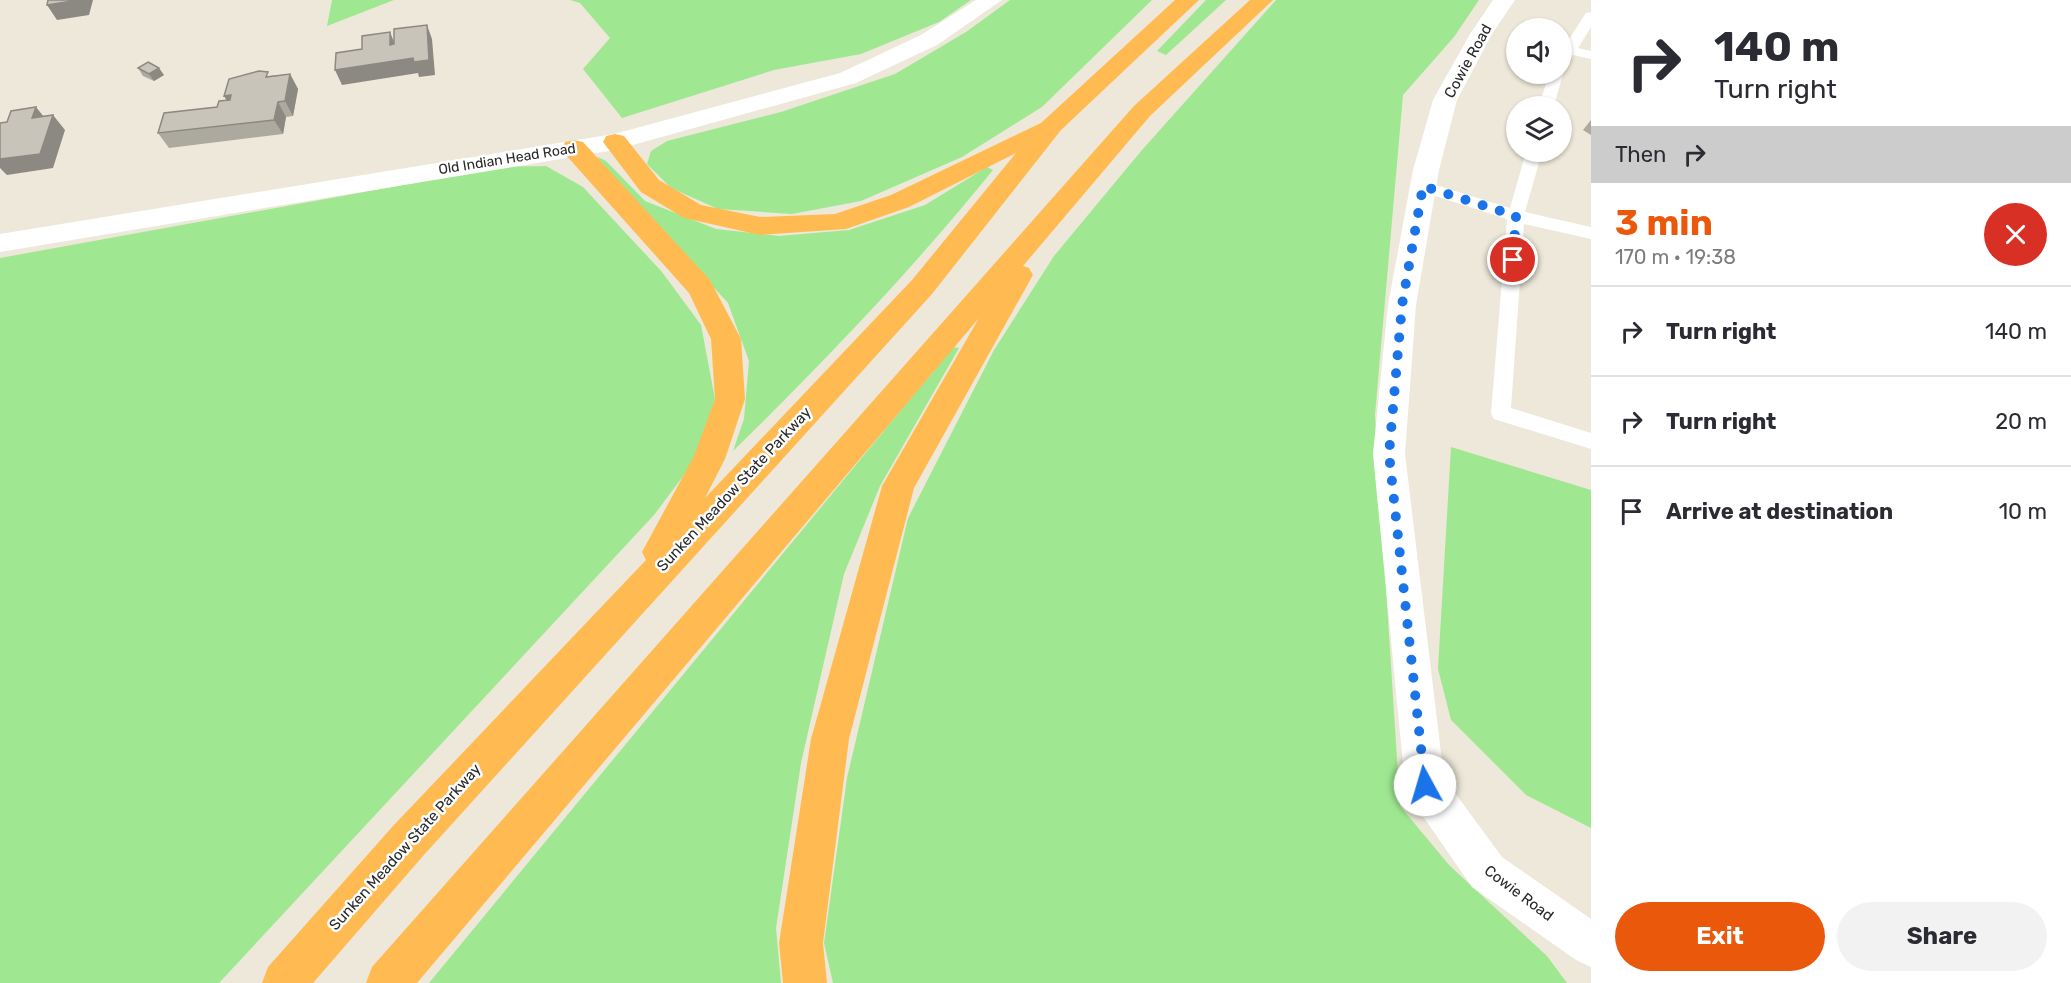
<!DOCTYPE html>
<html lang="en">
<head>
<meta charset="utf-8">
<style>
  :root { --surface:#fff; --page:#f2f2f3; --text:#2b2b33; --muted:#7c7c81; --line:#e1e1e2; --accent:#ea580c }
  body { margin:0; font-family:Rubik,sans-serif; background:var(--page); color:var(--text); height:100vh; display:flex; flex-direction:column; font-size:22px; white-space:nowrap }
  * { box-sizing:border-box; margin:0 }
  p { font-size:20px; color:var(--muted) }
  .icon { flex:none; width:33px; height:33px; fill:none; stroke:currentColor; stroke-width:2; stroke-linecap:round; stroke-linejoin:round }
  .map { position:relative; flex:1; overflow:hidden }
  .panel { display:flex; flex-direction:column; background:var(--surface); width:480px }
  .panel>* { flex:none }
  .top-card { background:#fff; color:var(--text); overflow:hidden }
  .controls { position:absolute; left:1506px; top:18px; display:grid; gap:12px }
  .controls a { display:grid; place-items:center; width:66px; height:66px; border-radius:50%; background:var(--surface); box-shadow:0 2px 4px #0004; font-size:30px }
  .pin { position:absolute; display:grid; place-items:center; width:51px; height:51px; color:#fff; margin:-26px; border:3px solid #fff; border-radius:50%; box-shadow:0 2px 6px #0007 }
  .me { position:absolute; width:66px; margin:-33px; rotate:354deg; stroke-linejoin:round; filter:drop-shadow(0 0 4px #0008) }
  .turn { display:flex; align-items:center; gap:21px; height:126px; padding:0 24px; font-size:27px }
  .turn .icon { width:78px; height:78px; stroke-width:2.5 }
  .turn b { display:block; font-size:42px; line-height:51px }
  .then { display:flex; align-items:center; height:57px; padding:0 24px; background:#0003; gap:12px; font-size:22px }
  .round { display:grid; place-items:center; flex:none; width:63px; height:63px; border-radius:32px; background:var(--page) }
  .head { display:flex; align-items:center; justify-content:space-between; height:102px; padding:0 24px }
  h1 { font-size:36px; font-weight:700; line-height:45px; color:var(--accent) }
  .cta { display:flex; gap:12px; margin-top:auto; padding:12px 24px }
  .cta a { flex:1; height:69px; border-radius:36px; background:var(--accent); color:#fff; font-size:24px; font-weight:700; line-height:69px; text-align:center }
  .cta a+a { background:var(--page); color:var(--text) }
  ul { padding:0; list-style:none }
  li { display:flex; align-items:center; gap:18px; height:90px; padding:0 24px; border-top:2px solid var(--line) }
  li div { flex:1 }
  li b { display:block; font-size:22px }
  li em { font-style:normal }
  main { display:flex; flex:1; min-height:0 }
  .map>svg:first-child { display:block }
</style>
</head>
<body>
<main>
<div class="map">
<svg width="1591" height="983" viewBox="0 0 1591 983">
  <rect width="100%" height="100%" fill="#ede8d9"/>
  <path fill="#9fe891" d="M332,0H394L327,26Z
    M570,0H971L939,22L861,54L774,70L622,118L583,69L610,38L580,3Z
    M1010,0H1152L1042,107L962,157L861,201L792,214L718,209L671,188L647,164L651,151L667,141L781,112L895,74L966,32Z
    M1206,0H1226L1166,55L1157,51Z
    M1276,0H1479L1454,37L1403,95L1375,415L1400,806L1449,865L1547,956L1567,983H833L824,943L847,778L908,518L994,350L1054,256L1142,150Z
    M598,157L606,161L645,201L716,229L779,236L849,230L925,205L987,167L993,170C912,270 824,362 733,451L744,419L749,361L728,303L599,162Z
    M546,166L583,187L662,272L701,325L715,399L693,463L654,515L219,983H0V258L502,167Z
    M953,347L959,348L880,486L844,574L801,763L776,928L781,983H429Z
    M1451,447L1591,490V828L1526,795L1451,720L1438,669Z"/>
  <g fill="none" stroke-linecap="round" stroke-linejoin="round">
    <path fill="#fff" fill-rule="evenodd" d="M1591,12V27L1578,48L1591,51V59L1573,55L1567,65L1562,66V50L1586,13Z
      M1562,71L1563,74L1554,106H1539L1549,74H1562Z
      M1526,152H1542L1525,212L1591,227V239L1524,224L1511,408L1591,433V449L1494,419L1491,413L1507,219L1417,190L1415,186L1423,181L1510,208Z"/>
    <path fill="#fff" fill-rule="evenodd" d="M1493,0H1515L1492,34L1457,100L1439,170L1416,305L1405,454L1444,778L1502,857L1591,919V967L1576,960L1472,887L1411,799L1405,785L1373,454L1388,305L1413,170L1433,100L1470,34Z"/>
    <path fill="#fff" fill-rule="evenodd" d="M976,0H1002L937,45L856,83L615,150L0,252V234L614,134L840,73L921,35Z"/>
    <path fill="#ffbb52" fill-rule="evenodd" d="M1175,0H1199L1061,130L932,294L423,856L313,983H262L268,967L393,826L646,560L642,552L694,456L715,399L711,339L689,293L565,154L562,148L565,142L574,140L583,142L710,280L741,339L745,399L725,459L705,498L912,280L1016,153L909,207L846,229L760,235L684,218L641,192L603,142L606,136L615,134L624,136L659,180L701,205L760,217L835,214L891,195L1041,123Z
      M1250,0H1273L1150,116L1023,266L1029,268L1033,275L914,488L849,739L823,943L827,983H783L779,943L811,739L882,486L979,318L417,983H366L372,967L1134,106Z"/>
  </g>
  <path fill="#aca99f" d="M138,68L164,75L154,81L143,76Z
    M290,74L298,89L293,116L286,117L283,134L169,148L158,133L217,107L227,100L224,96L270,76Z
    M1591,120V135L1583,130Z"/>
  <path fill="#8c8982" d="M79,0H93L89,15L57,20L47,5Z
    M427,25L432,39L435,75L419,77L418,73L342,85L335,70L413,58Z
    M390,32L396,47L390,45Z
    M159,68L164,75L154,81L149,74Z
    M290,74L298,89L293,116L285,101Z
    M231,95L233,111L224,96Z
    M278,102L286,117L283,134L274,120Z
    M36,107L48,122L32,118Z
    M53,115L65,130L53,168L7,175L0,168V155Z"/>
  <path fill="#c8c4b9" stroke="#8c8982" stroke-width="1.5" d="M48,0H79L47,5Z
    M427,25L429,60L414,62L413,58L335,70L336,53L362,49V36L390,32V45L394,44V29Z
    M148,62L159,68L149,74L138,68Z
    M259,71L268,72L266,77L290,74L285,101L278,102L274,120L158,133L164,113L217,107L219,101L230,100L231,95L224,96L229,79Z
    M36,107L32,118L53,115L40,154L0,159V123L7,122L11,111Z"/>
  <g fill="none" stroke-linecap="round" stroke-linejoin="round">
    <path stroke="#1a73e8" stroke-width="10" stroke-dasharray="0 18" d="M1425,785L1389,454L1402,305L1423,186L1516,216L1513,260"/>
  </g>
  <g text-anchor="middle" dominant-baseline="central" stroke-width="5" stroke-linejoin="round" paint-order="stroke">
    <g font-size="14" fill="#292929" stroke="#fff">
      <text transform="translate(507 159) rotate(-9)">Old Indian Head Road</text>
    </g>
    <g font-size="15" fill="#292929" stroke="#fff">
      <text transform="translate(1468 61) rotate(-61)">Cowie Road</text>
      <text transform="translate(734 489) rotate(-47)">Sunken Meadow State Parkway</text>
      <text transform="translate(405 847) rotate(-48)">Sunken Meadow State Parkway</text>
      <text transform="translate(1519 893) rotate(37)">Cowie Road</text>
    </g>
  </g>
</svg>
<div class="controls">
<a><svg class="icon" aria-label="sound" viewBox="0 0 24 24"><path d="M4 9h4l5-4v14l-5-4H4zM17 9q2 3 0 6"/></svg></a>
<a><svg class="icon" aria-label="layers" viewBox="0 0 24 24"><path d="M12 4l9 5-9 5-9-5zM3 14l9 5 9-5"/></svg></a>
</div>
<div class="pin" style="left:1513px;top:260px;background:#d93025"><svg class="icon" aria-label="arrive" viewBox="0 0 24 24"><path d="M6 21V4h12l-3 4 3 4H6"/></svg></div>
<svg class="me" style="left:1425px;top:785px" viewBox="-20 -20 40 40"><circle r="19" fill="#fff"/><path d="M0-13L10 11 0 6-10 11z" fill="#1a73e8"/></svg>
</div>
<section class="panel">
<div class="top-card">
<div class="turn"><svg class="icon" aria-label="right" viewBox="0 0 24 24"><path d="M7 20v-9h11M14 6l5 5-5 5"/></svg><div><b>140 m</b>Turn right</div></div>
<div class="then">Then<svg class="icon" aria-label="right" viewBox="0 0 24 24"><path d="M7 20v-9h11M14 6l5 5-5 5"/></svg></div>
</div>
<div class="head"><div><h1>3 min</h1><p>170 m · 19:38</p></div><a class="round" style="background:#d93025;color:#fff"><svg class="icon" aria-label="close" viewBox="0 0 24 24"><path d="M6 6l12 12M18 6L6 18"/></svg></a></div>
<ul>
<li><svg class="icon" aria-label="right" viewBox="0 0 24 24"><path d="M7 20v-9h11M14 6l5 5-5 5"/></svg><div><b>Turn right</b></div><em>140 m</em></li>
<li><svg class="icon" aria-label="right" viewBox="0 0 24 24"><path d="M7 20v-9h11M14 6l5 5-5 5"/></svg><div><b>Turn right</b></div><em>20 m</em></li>
<li><svg class="icon" aria-label="arrive" viewBox="0 0 24 24"><path d="M6 21V4h12l-3 4 3 4H6"/></svg><div><b>Arrive at destination</b></div><em>10 m</em></li>
</ul>
<div class="cta"><a>Exit</a><a>Share</a></div>
</section>
</main>
</body>
</html>
